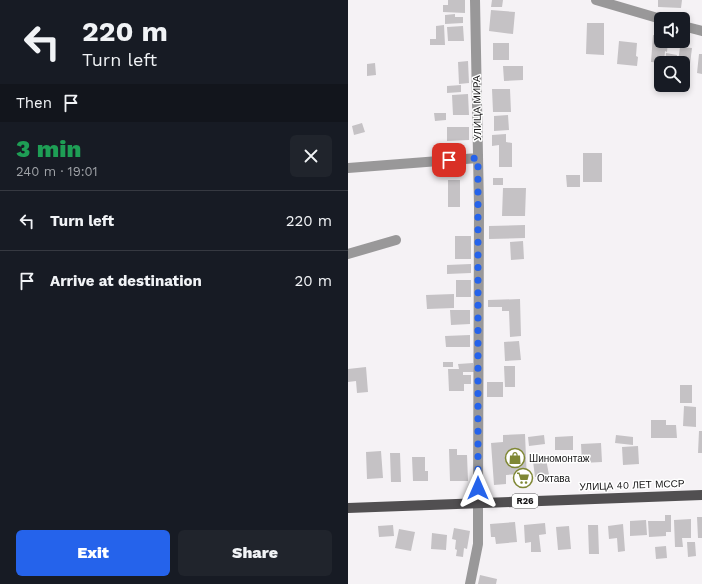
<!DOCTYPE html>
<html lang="en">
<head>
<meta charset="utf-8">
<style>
  :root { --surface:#171b24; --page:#20242c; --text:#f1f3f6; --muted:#9ea1a6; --line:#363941; --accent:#2563eb }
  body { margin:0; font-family:"Work Sans",sans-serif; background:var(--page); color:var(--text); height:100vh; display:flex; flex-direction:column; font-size:15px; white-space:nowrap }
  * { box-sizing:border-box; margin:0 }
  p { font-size:13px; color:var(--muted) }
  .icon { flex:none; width:22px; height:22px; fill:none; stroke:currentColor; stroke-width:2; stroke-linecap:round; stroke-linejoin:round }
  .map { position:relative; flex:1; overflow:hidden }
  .drawer { display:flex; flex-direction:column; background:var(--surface); width:348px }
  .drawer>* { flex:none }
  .guide { background:#171b24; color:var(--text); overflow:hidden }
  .buttons { position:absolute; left:306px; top:12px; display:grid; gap:8px }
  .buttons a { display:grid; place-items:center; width:36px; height:36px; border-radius:6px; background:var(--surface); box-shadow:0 2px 6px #0003; font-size:20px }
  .pin { position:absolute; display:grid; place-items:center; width:34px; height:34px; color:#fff; margin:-17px; border-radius:8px; box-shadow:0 2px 6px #0006 }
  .me { position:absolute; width:44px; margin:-22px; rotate:0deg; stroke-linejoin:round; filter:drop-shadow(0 0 3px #0008) }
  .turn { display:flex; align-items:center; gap:14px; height:84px; padding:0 16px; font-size:18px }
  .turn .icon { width:52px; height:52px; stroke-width:2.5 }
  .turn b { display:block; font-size:28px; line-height:34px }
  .then { display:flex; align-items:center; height:38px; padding:0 16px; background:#0003; gap:8px; font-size:15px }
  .round { display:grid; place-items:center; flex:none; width:42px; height:42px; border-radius:6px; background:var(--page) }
  .headline { display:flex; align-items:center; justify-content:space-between; height:68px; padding:0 16px }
  h1 { font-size:24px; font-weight:800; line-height:30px; color:#1e9e55 }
  .primary-button { display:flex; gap:8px; margin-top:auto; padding:8px 16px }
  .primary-button a { flex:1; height:46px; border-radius:6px; background:var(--accent); color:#fff; font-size:16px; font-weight:800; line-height:46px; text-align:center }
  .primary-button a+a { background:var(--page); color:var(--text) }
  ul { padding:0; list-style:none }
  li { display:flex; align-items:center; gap:12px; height:60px; padding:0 16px; border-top:1px solid var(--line) }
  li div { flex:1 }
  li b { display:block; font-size:15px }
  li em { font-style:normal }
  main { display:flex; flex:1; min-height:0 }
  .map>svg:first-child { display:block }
</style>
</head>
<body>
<main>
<section class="drawer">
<div class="guide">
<div class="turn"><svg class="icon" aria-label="left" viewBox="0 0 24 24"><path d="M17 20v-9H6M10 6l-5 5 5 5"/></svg><div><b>220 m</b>Turn left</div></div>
<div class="then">Then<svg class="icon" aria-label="arrive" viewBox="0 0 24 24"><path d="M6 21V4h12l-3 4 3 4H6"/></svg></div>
</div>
<div class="headline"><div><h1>3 min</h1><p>240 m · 19:01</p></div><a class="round"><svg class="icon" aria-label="close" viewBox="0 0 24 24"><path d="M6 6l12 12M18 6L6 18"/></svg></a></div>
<ul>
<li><svg class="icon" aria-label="left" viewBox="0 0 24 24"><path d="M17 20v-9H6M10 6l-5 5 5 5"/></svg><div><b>Turn left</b></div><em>220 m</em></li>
<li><svg class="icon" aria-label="arrive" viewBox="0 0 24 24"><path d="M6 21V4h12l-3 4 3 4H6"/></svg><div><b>Arrive at destination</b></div><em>20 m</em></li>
</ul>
<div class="primary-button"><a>Exit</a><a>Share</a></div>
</section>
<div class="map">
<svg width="354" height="584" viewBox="0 0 354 584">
  <rect width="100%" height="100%" fill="#f5f2f5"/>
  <path fill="#c5c2c5" d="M100,0H117V13L95,12V5H100Z
    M144,0H155L154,7H143Z
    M310,0H334L333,8L310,7Z
    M143,10L167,12L165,34L141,31Z
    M107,14V17H115V23L97,24V15Z
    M239,23H256V55L238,54Z
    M96,25L97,45H82V39H88V26Z
    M115,26L116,41H100L99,27Z
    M305,35L313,36V41H320L319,52L317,51L316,63L303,62Z
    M271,41L289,43L288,56L290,57L289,66L269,64Z
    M145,43H161V60H145Z
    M332,47L344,48L342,64L330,62Z
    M318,53L329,55L328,63H317Z
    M351,54H354V74L349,73Z
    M120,61L121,83L111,84L110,62Z
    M27,63L28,75L19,76V64Z
    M155,66H175V80L156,81Z
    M113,85V92L99,93V86Z
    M144,89H162L163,112H145Z
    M120,94L121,115H105L104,95Z
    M86,113H98V120L87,121Z
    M160,115L161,130L146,131V116Z
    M14,123L17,132L6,135L4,126Z
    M99,127H121V140L99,141Z
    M158,134V142L164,143V167H151V145L144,146V135Z
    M235,153H254V182H235Z
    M218,175H232V187H219Z
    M145,178H155V185H145Z
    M100,180H112V207H100Z
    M155,188H178L177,216H154Z
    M177,225V238L141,239V226Z
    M107,236H123V259H107Z
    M175,241L176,259L163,260L162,242Z
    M123,264V273L99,274V265Z
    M108,280H123V297H108Z
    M106,294V308L79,309L78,295Z
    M172,299L173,336L162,337L161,311H154V307H140V300Z
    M102,310H122V324L103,325Z
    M122,335V347H98L97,336Z
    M171,341L173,360L157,361L156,342Z
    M95,362H105V367H95Z
    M125,363L126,372H115V375H123V384H116V391H101L100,369H111L110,364Z
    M156,366H167V387H157Z
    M18,367L20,392L9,393L8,381L0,382V369Z
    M139,382H155V397H139Z
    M332,385H344V403H332Z
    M336,406L348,407V427L335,426Z
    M303,420H318V425H328L329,438H303Z
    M351,431H354V453H350Z
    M177,434L179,482H170V474L158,475V484L146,485L143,443L155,442V435Z
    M196,435L197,444L181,446L180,437Z
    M268,435L285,437V445L267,443Z
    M225,436V450H207V437Z
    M253,443L254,462L234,463L233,444Z
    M290,446L291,464L275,465L274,447Z
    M101,449H109V455H119L120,481H102Z
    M33,451L35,478L19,479L18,452Z
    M42,453H52L53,482H43Z
    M64,457H77V471H80V481H65Z
    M198,459L201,475L187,477L185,461Z
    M317,515H323V532H318V536L301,537L300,521H317Z
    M349,517H354V538H350Z
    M343,519V538H334L335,547H327L326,520Z
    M298,520L299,535L282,536V521Z
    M167,522L169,542L148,544L147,537H143L142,524Z
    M197,523L198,534L191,535L193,552H183V542L177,543L176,525Z
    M275,524L277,551L270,552L269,538L261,539L260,526Z
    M45,525L46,536L31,537L30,526Z
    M240,525H250L251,554H241Z
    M221,526L223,549L210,550L208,527Z
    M106,528L122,531L119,549L116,548L115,557L108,556L109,550L107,549L108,540L104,539Z
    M51,529L67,532L63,551L47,548Z
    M84,533L99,535L98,550L83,549Z
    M339,542H347L348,556L340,557Z
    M318,546L319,558L308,559L307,547Z
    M132,575L149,579L148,584H130Z"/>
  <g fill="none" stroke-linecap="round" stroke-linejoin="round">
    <path stroke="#999899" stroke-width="10" d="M127,0L131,207L130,503
      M248,0L313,19
      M335,26L354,31
      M0,168L130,158
      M0,254L48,240"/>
    <path stroke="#999899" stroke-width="10" d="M122,584L130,544V503"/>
    <path stroke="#514f51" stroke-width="10" d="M0,508L354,495"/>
  </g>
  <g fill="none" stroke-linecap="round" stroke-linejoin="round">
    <path stroke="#2563eb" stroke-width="7" stroke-dasharray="0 12.6" d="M101,160L130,158V488"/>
  </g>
  <defs>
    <g id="shop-ring" transform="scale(1)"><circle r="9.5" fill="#fff" stroke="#7f8734" stroke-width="1.5"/><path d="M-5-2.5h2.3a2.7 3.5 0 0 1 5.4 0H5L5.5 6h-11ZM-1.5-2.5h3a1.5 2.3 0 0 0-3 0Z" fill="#7f8734"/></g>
    <g id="supermarket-ring" transform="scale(1)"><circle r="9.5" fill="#fff" stroke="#7f8734" stroke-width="1.5"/><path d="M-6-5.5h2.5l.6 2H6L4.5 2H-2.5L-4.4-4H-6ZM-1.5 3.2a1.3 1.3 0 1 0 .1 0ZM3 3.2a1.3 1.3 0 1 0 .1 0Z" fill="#7f8734"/></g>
  </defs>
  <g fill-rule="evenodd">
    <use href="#shop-ring" x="167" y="458"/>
    <use href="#supermarket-ring" x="175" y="478"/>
  </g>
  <g text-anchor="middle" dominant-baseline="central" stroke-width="3" stroke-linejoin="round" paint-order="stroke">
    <rect fill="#fff" stroke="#5a5a5a" stroke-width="1" x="164" y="494" width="26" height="14" rx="3"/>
    <g font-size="9" font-weight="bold" fill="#141314">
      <text x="177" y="501">R26</text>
    </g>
    <g font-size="10" fill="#141314" stroke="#fff">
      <text transform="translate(129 108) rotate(-91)">УЛИЦА МИРА</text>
      <text transform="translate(284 485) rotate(-2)">УЛИЦА 40 ЛЕТ МССР</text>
    </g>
    <g font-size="10" fill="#141314" stroke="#fff" text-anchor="start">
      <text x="181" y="458">Шиномонтаж</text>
      <text x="189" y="478">Октава</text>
    </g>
  </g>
</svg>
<div class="buttons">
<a><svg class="icon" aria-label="sound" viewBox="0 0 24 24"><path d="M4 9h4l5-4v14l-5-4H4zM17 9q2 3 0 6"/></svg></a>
<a><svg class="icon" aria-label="search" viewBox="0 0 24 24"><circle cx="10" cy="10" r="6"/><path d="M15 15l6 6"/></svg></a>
</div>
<div class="pin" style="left:101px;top:160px;background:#d93025"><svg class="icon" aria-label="arrive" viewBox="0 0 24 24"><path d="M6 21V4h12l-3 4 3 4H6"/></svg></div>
<svg class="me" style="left:130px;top:488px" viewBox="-20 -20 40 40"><path d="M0-17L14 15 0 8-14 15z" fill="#2563eb" stroke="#fff" stroke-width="4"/></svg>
</div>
</main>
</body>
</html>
